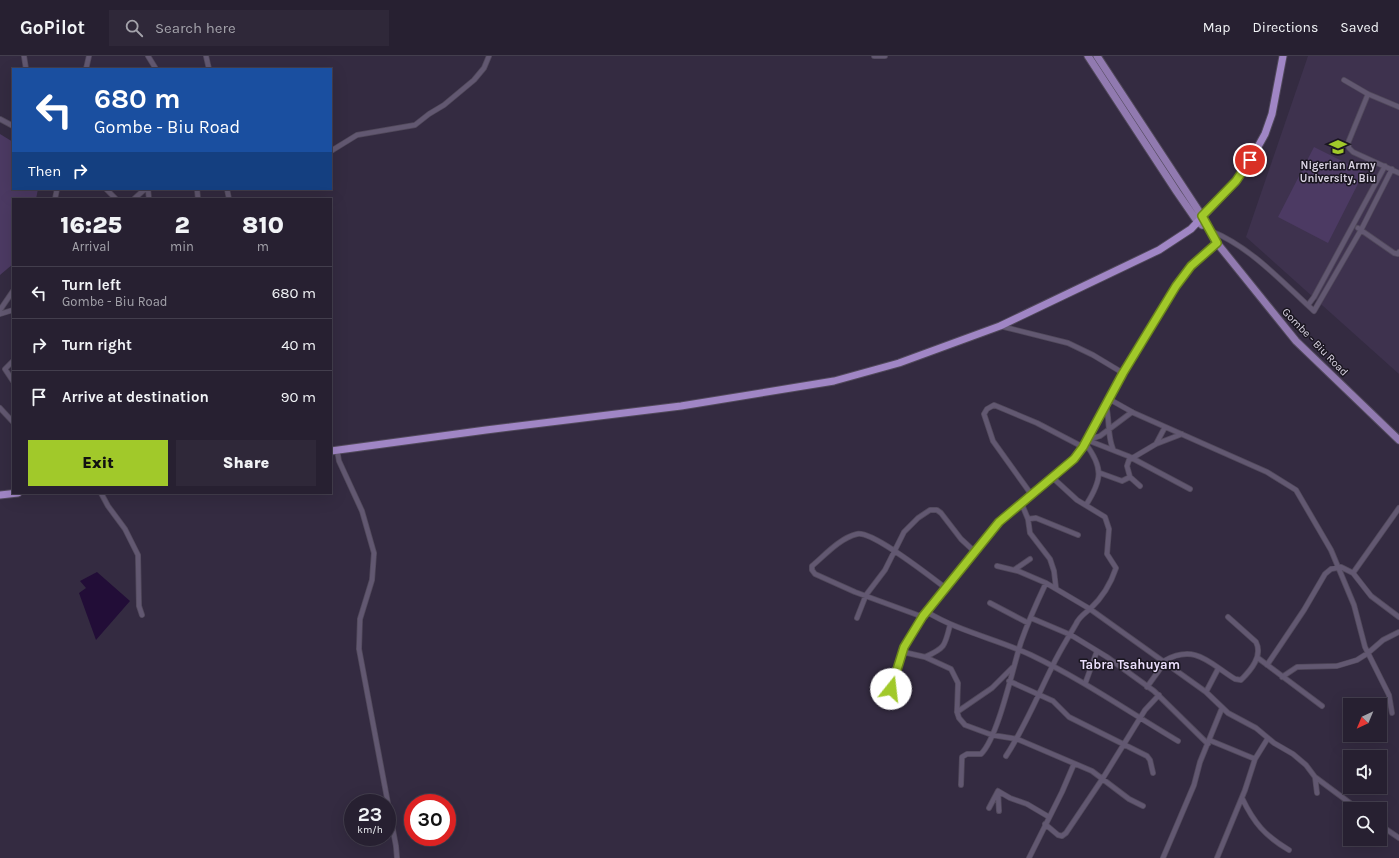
<!DOCTYPE html>
<html lang="en">
<head>
<meta charset="utf-8">
<style>
  :root { --surface:#272031; --page:#2f2839; --text:#f1f3f6; --muted:#a4a3ab; --line:#433e4d; --accent:#a1c92a }
  body { margin:0; font-family:Karla,sans-serif; background:var(--page); color:var(--text); height:100vh; display:flex; flex-direction:column; font-size:15px; white-space:nowrap }
  * { box-sizing:border-box; margin:0 }
  p { font-size:13px; color:var(--muted) }
  .icon { flex:none; width:22px; height:22px; fill:none; stroke:currentColor; stroke-width:2; stroke-linecap:round; stroke-linejoin:round }
  .map { position:relative; flex:1; overflow:hidden }
  .details { position:absolute; left:12px; top:142px; width:320px; height:296px; display:flex; flex-direction:column; background:var(--surface); border-radius:0px; box-shadow:0 4px 16px #0002,0 0 0 1px var(--line) }
  .details>* { flex:none }
  .top-card { position:absolute; left:12px; top:12px; width:320px; height:122px; border-radius:0px; box-shadow:0 4px 16px #0002,0 0 0 1px var(--line); background:#1a4fa0; color:#fff; overflow:hidden }
  .needle { width:26px; rotate:224deg }
  .fabs { position:absolute; left:1343px; top:642px; display:grid; gap:8px }
  .fabs a { display:grid; place-items:center; width:44px; height:44px; border-radius:0px; background:var(--surface); box-shadow:0 4px 16px #0002,0 0 0 1px var(--line); font-size:20px }
  .speed { position:absolute; left:344px; top:738px; display:flex; gap:8px; font-size:20px; font-weight:700; text-align:center }
  .speed>* { display:grid; place-content:center; width:52px; height:52px; border-radius:50%; background:var(--surface); box-shadow:0 4px 16px #0002,0 0 0 1px var(--line); line-height:1 }
  .speed small { font-size:10px; font-weight:400 }
  .speed .limit { border:6px solid #d22; background:#fff; color:#111 }
  .pin { position:absolute; display:grid; place-items:center; width:34px; height:34px; color:#fff; margin:-17px; border:2px solid #fff; border-radius:50%; box-shadow:0 1px 4px #0007 }
  .me { position:absolute; width:44px; margin:-22px; rotate:16deg; stroke-linejoin:round; filter:drop-shadow(0 0 3px #0008) }
  .turn { display:flex; align-items:center; gap:14px; height:84px; padding:0 16px; font-size:18px }
  .turn .icon { width:52px; height:52px; stroke-width:2.5 }
  .turn b { display:block; font-size:28px; line-height:34px }
  .then { display:flex; align-items:center; height:38px; padding:0 16px; background:#0003; gap:8px; font-size:15px }
  .eta { display:flex; justify-content:space-evenly; align-items:center; height:68px; text-align:center }
  .eta b { font-size:24px; font-weight:800; line-height:28px }
  .action { display:flex; gap:8px; margin-top:auto; padding:8px 16px }
  .action a { flex:1; height:46px; border-radius:0px; background:var(--accent); color:#111; font-size:16px; font-weight:800; line-height:46px; text-align:center }
  .action a+a { background:var(--page); color:var(--text) }
  ul { padding:0; list-style:none }
  li { display:flex; align-items:center; gap:12px; height:52px; padding:0 16px; border-top:1px solid var(--line) }
  li div { flex:1 }
  li b { display:block; font-size:15px }
  li em { font-style:normal }
  header { display:flex; align-items:center; gap:24px; box-sizing:border-box; height:56px; padding:0 20px; background:var(--surface); border-bottom:1px solid var(--line) }
  header strong { font-size:19px }
  nav { display:flex; gap:22px; margin-inline-start:auto; font-size:14px }
  .search { width:280px; height:36px; background:var(--page); display:flex; align-items:center; gap:10px; box-sizing:border-box; padding:0 14px; border-radius:0px; color:var(--muted); font-size:15px }
  .map>svg:first-child { display:block }
</style>
</head>
<body>
<header>
<strong>GoPilot</strong>
<div class="search"><svg class="icon" aria-label="search" viewBox="0 0 24 24"><circle cx="10" cy="10" r="6"/><path d="M15 15l6 6"/></svg>Search here</div>
<nav><a>Map</a><a>Directions</a><a>Saved</a></nav>
</header>
<div class="map">
<svg width="1399" height="802" viewBox="0 0 1399 802">
  <rect width="100%" height="100%" fill="#342b41"/>
  <path fill="#3e324e" d="M1308,0H1399V318L1246,181Z"/>
  <path fill="#4c3a63" d="M0,78L13,86V133H38L36,143H13V208L0,219Z
    M1314,91L1364,116L1328,187L1278,161Z"/>
  <path fill="#220d37" d="M97,516L130,545L96,584L79,537L86,532L80,525Z"/>
  <g fill="none" stroke-linecap="round" stroke-linejoin="round">
    <g stroke="#51495b" stroke-width="6">
      <path id="minor" d="M24,0L26,13
        M148,0L156,13
        M206,0L209,13
        M874,0H885
        M86,13L89,0
        M1344,24L1368,38L1348,87L1349,92L1353,96L1399,117
        M1368,38L1399,51
        M0,63L13,70
        M331,95L357,79L415,69L429,58L444,49L474,24L484,12L489,0
        M106,133L116,143
        M148,133L149,143
        M197,133L198,143
        M227,133L229,143
        M55,143L57,133
        M134,143L145,133
        M1358,172L1394,197L1398,198L1399,196
        M1211,175C1251,191 1283,227 1314,255L1361,174L1392,113
        M1308,249L1314,241L1385,110
        M0,254L13,235
        M0,258L13,254
        M1000,270L1068,287L1093,299L1123,317
        M13,305L5,313L13,325
        M1109,343L1134,357L1267,416L1296,434L1331,494L1354,549L1365,591L1389,639L1392,657
        M1106,349C1110,364 1107,379 1113,393
        M0,352L13,366
        M1087,384L1128,400L1190,433
        M1087,384L1100,380L1132,356
        M1085,387C1104,412 1102,424 1086,449
        M1156,388L1182,378
        M337,394L339,405L362,455L374,497L372,524L360,563L359,593L396,790L397,802
        M1100,417L1122,425L1130,421L1140,430
        M1130,421L1127,410L1129,404L1156,388L1165,371
        M101,437L108,450L125,473L138,499L139,550L142,559
        M1031,438L993,385L984,358L987,353L994,349L1037,367L1083,391
        M1021,446L1028,463L1030,477L1050,503L1054,515L1056,532
        M1028,463L1036,462L1078,479
        M997,510L1018,515L1046,527L1090,553L1206,636L1228,657L1256,672L1274,687L1293,698L1306,709L1315,721L1358,753
        M1014,514L1030,503
        M1353,517L1399,452
        M990,547L1028,567
        M927,556C960,576 997,583 1031,599C1083,624 1129,656 1178,685
        M923,561L855,536L815,518L812,514V510C825,499 840,482 857,478C872,474 932,522 947,533
        M857,562L866,539L885,514L904,476L918,462L930,454H937L941,457L961,483L974,495
        M1031,562L1071,579L1107,601L1154,635L1208,688
        M903,596L925,601L951,613L958,627L957,656L959,662L965,669L992,679L1017,683L1092,715L1129,743L1143,750
        M925,601C945,592 945,590 950,569
        M1258,602L1322,650
        M1164,605C1196,587 1210,608 1235,623L1241,624C1251,614 1263,600 1256,586L1228,561
        M1267,609L1304,554L1325,518L1331,513L1341,511L1353,517L1371,540L1399,561
        M894,618L890,630L895,645
        M1282,621L1297,611L1337,610L1357,604L1368,597L1383,584L1399,576
        M1009,625L1053,645L1069,661L1147,700L1150,704L1153,717
        M1085,628L1097,595
        M1147,631L1165,606
        M1206,636L1218,613
        M874,638L895,616L904,591L915,574L975,493L999,466L1074,403L1083,391L1123,317L1176,230L1191,210L1217,187
        M957,656L992,632L1012,612
        M1209,684L1255,703
        M1006,700C1025,671 1037,641 1052,611C1059,596 1068,582 1076,568C1079,561 1084,558 1090,553C1102,542 1111,527 1116,512L1107,498L1109,473L1105,461L1077,444L1053,422
        M1315,721L1317,737
        M961,729L962,701L967,698H981C998,682 1013,611 1021,586C1028,566 1037,546 1046,527
        M998,735L1010,742L1027,748L1049,761
        M1242,742C1254,767 1265,780 1289,794
        M989,752L998,735L999,755
        M1045,768L1058,779L1062,780L1066,777L1103,722L1145,654L1159,639
        M1380,769L1399,782
        M1029,802L1062,736L1074,708
        M1163,802L1194,729L1200,706L1222,652
        M1217,802L1245,734L1255,703L1268,682"/>
    </g>
    <g stroke="#51495b" stroke-width="9">
      <path id="primary" d="M1088,0L1177,136L1197,165L1202,169
        M1097,0L1202,160L1217,187L1296,285L1399,384"/>
    </g>
    <g stroke="#51495b" stroke-width="9">
      <path id="trunk" d="M331,395L486,374L681,350L834,325L899,307L1000,270L1159,194L1191,173L1236,125L1250,105L1265,78L1272,58L1283,0
        M0,439L18,437"/>
    </g>
    <use href="#minor" stroke="#625871" stroke-width="4.5"/>
    <use href="#primary" stroke="#917ab0" stroke-width="7"/>
    <use href="#trunk" stroke="#a086c5" stroke-width="7"/>
  </g>
  <g fill="none" stroke-linecap="round" stroke-linejoin="round">
    <g stroke="#69831b" stroke-width="10">
      <path id="route" d="M891,633L904,591L923,560L999,466L1074,403L1083,391L1123,317L1176,230L1191,210L1217,187L1202,160L1236,125L1250,104"/>
    </g>
    <use href="#route" stroke="#a1c92a" stroke-width="7"/>
  </g>
  <defs>
    <g id="university-bare" transform="scale(1.38)"><path d="M0-5L7-2L0 1L-7-2ZM-4 1L0 2.5L4 1V4Q0 6-4 4Z" fill="#a1c92a" stroke="#1a1620" stroke-width="2.5" paint-order="stroke"/></g>
  </defs>
  <g fill-rule="evenodd">
    <use href="#university-bare" x="1338" y="91"/>
  </g>
  <g text-anchor="middle" dominant-baseline="central" stroke-width="3" stroke-linejoin="round" paint-order="stroke">
    <g font-size="11" font-weight="bold" fill="#d9d3e2" stroke="#1a1620">
      <text x="1338" y="109">Nigerian Army<tspan x="1338" dy="13">University, Biu</tspan></text>
    </g>
    <g font-size="11" fill="#d9d3e2" stroke="#1a1620">
      <text transform="translate(1315 286) rotate(46)">Gombe - Biu Road</text>
    </g>
    <g font-size="13" font-weight="bold" fill="#eadefb" stroke="#1a1620">
      <text x="1130" y="608">Tabra Tsahuyam</text>
    </g>
  </g>
</svg>
<div class="fabs">
<a><svg class="needle" viewBox="-14 -14 28 28"><path d="M0-13l5 13h-10z" fill="#e53935"/><path d="M0 13l5-13h-10z" fill="#a4a3ab"/></svg></a>
<a><svg class="icon" aria-label="sound" viewBox="0 0 24 24"><path d="M4 9h4l5-4v14l-5-4H4zM17 9q2 3 0 6"/></svg></a>
<a><svg class="icon" aria-label="search" viewBox="0 0 24 24"><circle cx="10" cy="10" r="6"/><path d="M15 15l6 6"/></svg></a>
</div>
<div class="speed"><div>23<small>km/h</small></div><div class="limit">30</div></div>
<div class="pin" style="left:1250px;top:104px;background:#d93025"><svg class="icon" aria-label="arrive" viewBox="0 0 24 24"><path d="M6 21V4h12l-3 4 3 4H6"/></svg></div>
<svg class="me" style="left:891px;top:633px" viewBox="-20 -20 40 40"><circle r="19" fill="#fff"/><path d="M0-13L10 11 0 6-10 11z" fill="#a1c92a"/></svg>
<div class="top-card">
<div class="turn"><svg class="icon" aria-label="left" viewBox="0 0 24 24"><path d="M17 20v-9H6M10 6l-5 5 5 5"/></svg><div><b>680 m</b>Gombe - Biu Road</div></div>
<div class="then">Then<svg class="icon" aria-label="right" viewBox="0 0 24 24"><path d="M7 20v-9h11M14 6l5 5-5 5"/></svg></div>
</div>
<section class="details">
<div class="eta">
<div><b>16:25</b><p>Arrival</p></div>
<div><b>2</b><p>min</p></div>
<div><b>810</b><p>m</p></div>
</div>
<ul>
<li><svg class="icon" aria-label="left" viewBox="0 0 24 24"><path d="M17 20v-9H6M10 6l-5 5 5 5"/></svg><div><b>Turn left</b><p>Gombe - Biu Road</p></div><em>680 m</em></li>
<li><svg class="icon" aria-label="right" viewBox="0 0 24 24"><path d="M7 20v-9h11M14 6l5 5-5 5"/></svg><div><b>Turn right</b></div><em>40 m</em></li>
<li><svg class="icon" aria-label="arrive" viewBox="0 0 24 24"><path d="M6 21V4h12l-3 4 3 4H6"/></svg><div><b>Arrive at destination</b></div><em>90 m</em></li>
</ul>
<div class="action"><a>Exit</a><a>Share</a></div>
</section>
</div>
</body>
</html>
